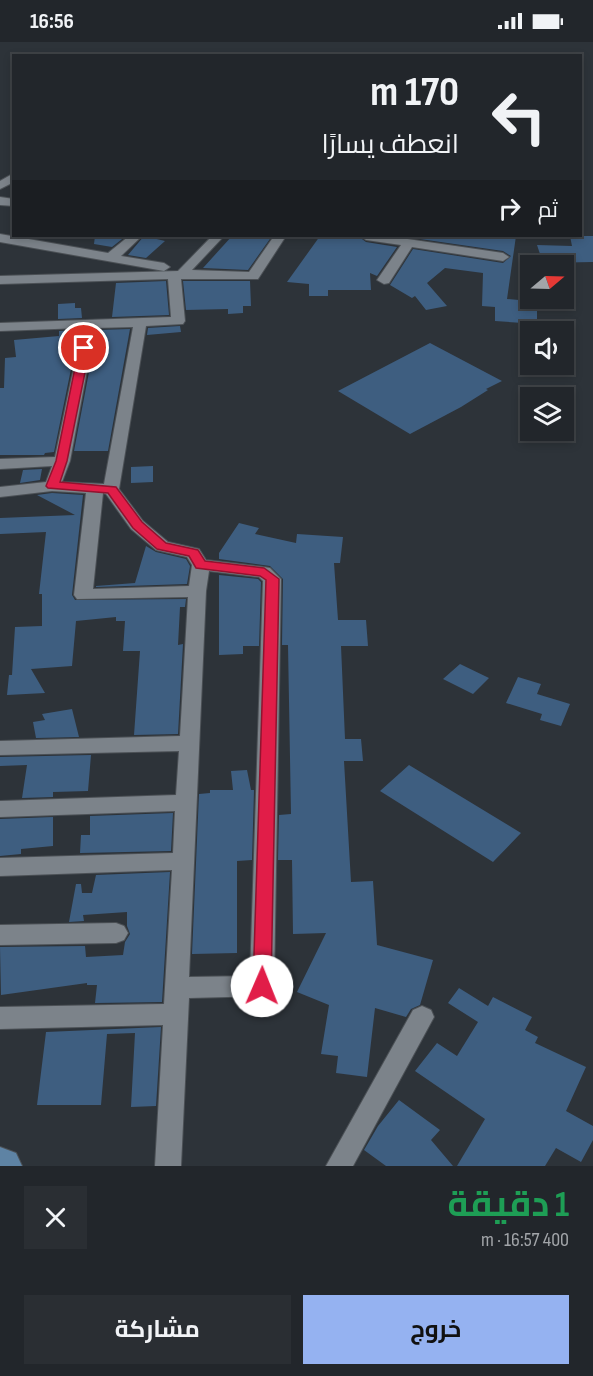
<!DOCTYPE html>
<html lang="ar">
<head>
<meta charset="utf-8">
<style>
  :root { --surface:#22262b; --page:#2a2e33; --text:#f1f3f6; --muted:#a2a5a9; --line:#3f4347; --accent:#95b2f1 }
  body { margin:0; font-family:"Sofia Sans Condensed",Cairo,sans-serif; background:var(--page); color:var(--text); direction:rtl; height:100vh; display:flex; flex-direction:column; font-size:22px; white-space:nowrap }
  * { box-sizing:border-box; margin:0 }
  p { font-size:20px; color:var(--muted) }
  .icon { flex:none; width:33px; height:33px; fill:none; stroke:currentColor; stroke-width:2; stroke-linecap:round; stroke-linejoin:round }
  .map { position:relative; height:1124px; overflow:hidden; direction:ltr }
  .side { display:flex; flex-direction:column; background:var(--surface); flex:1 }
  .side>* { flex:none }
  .guide { position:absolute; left:12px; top:12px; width:570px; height:183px; border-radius:0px; box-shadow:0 3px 9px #0003,0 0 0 2px var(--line); direction:rtl; background:#22262b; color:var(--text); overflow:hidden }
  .needle { width:39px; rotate:71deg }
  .tools { position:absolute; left:520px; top:213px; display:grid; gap:12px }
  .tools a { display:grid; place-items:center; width:54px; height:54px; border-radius:0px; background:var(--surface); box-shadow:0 3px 9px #0003,0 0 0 2px var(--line); font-size:30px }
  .pin { position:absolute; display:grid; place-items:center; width:51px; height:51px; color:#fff; margin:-26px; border:3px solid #fff; border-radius:50%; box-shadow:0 2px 6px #0007 }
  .me { position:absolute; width:66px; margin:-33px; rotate:1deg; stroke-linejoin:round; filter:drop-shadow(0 0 4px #0008) }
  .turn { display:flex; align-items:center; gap:21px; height:126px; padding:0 24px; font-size:27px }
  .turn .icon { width:78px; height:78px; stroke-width:2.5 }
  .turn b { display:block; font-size:42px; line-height:51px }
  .then { display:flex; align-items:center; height:57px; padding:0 24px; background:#0003; gap:12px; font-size:22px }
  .round { display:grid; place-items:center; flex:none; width:63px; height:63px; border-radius:0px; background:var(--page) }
  .headline { display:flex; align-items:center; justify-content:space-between; height:102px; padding:0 24px }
  h1 { font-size:36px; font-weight:700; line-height:45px; color:#1e9e55 }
  .primary-button { display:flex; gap:12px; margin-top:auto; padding:12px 24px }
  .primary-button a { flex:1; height:69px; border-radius:0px; background:var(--accent); color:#111; font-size:24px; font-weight:700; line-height:69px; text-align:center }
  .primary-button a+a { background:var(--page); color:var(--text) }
  .status { display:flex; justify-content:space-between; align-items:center; height:42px; padding:0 30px; background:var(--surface); direction:ltr }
  .status svg { height:16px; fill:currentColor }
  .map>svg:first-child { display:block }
</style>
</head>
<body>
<div class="status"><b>16:56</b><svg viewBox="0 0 49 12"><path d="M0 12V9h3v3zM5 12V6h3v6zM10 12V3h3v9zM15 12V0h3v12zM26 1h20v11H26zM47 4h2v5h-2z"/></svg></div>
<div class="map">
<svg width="593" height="1124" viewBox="0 0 593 1124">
  <rect width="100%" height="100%" fill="#2d3339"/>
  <path fill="#3e5e80" d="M95,194H126L112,205L94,202Z
    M144,194L165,199L146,216L128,213Z
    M232,194H272L248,228L203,226Z
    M320,194H358L366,200L397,205L377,234L370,231L371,248H328V254H309V242L287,240Z
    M399,194H516L507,257L519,258V265L537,266V282L495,279V265L482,264L483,231L445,226L427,241L447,264L426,268L415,254L412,256L390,243L413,207L503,221L511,214L503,209Z
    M570,194H593V220L543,221L537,203L572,204Z
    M166,239L169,273L112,275L116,241Z
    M183,239H250L251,264H243V271L228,272V267L186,268Z
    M75,261V266H81L82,276L58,277V262Z
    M180,284L181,290L147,293L148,286Z
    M130,287L108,409H74L97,288Z
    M79,288L54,410L45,411L44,413H0V346H4L5,316L16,315L14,298L59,294V289Z
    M430,301L502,339L486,347L488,348L461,365L410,392L338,349Z
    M153,424V440L131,441V425Z
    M42,427L40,438L20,441L23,428Z
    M52,451L83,453L72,553L75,558L186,557L185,565H180L178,603L183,602L178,692L134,693L140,609H123L125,579H116V575L76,579L72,624L31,627L45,651L7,653L9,633H12L15,585L42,584V552H39L46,490L0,492V476L75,473L37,453Z
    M239,481L259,486L255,492L296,501L297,492L343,495L340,521H334L338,578H366L368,604H341L345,697H361L363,719H344L351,840L373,839L377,903L433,918L420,963L411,967L406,975L375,966L367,1035L336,1031L338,1014L321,1012L329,963L297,950L326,891L293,892L292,818H278L279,773L291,772L288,603H282L283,537L270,524L219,517V511Z
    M146,504L156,510L186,517L190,524L187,542L96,545V539V544L135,541Z
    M219,533L258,537L261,540L259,604H243V612L219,613Z
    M460,622L489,636L473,652L443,637Z
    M518,635L541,642L537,652L570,662L561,684L540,678L542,672L506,661Z
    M72,667L79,695L36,696L33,680L45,678L42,672Z
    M91,713L88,749L53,750V755L22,756L27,723L0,724V715Z
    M409,723L521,791L493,820L380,749Z
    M247,728L251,748H254L252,818L237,819V911L192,912L199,752L210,751V748H233L231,729Z
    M173,771L171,809L80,811L81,793H90V774Z
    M53,775V804L21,807V812L0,814V777Z
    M170,830L162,960L95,961L97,943H87V941L1,953L0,905L85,904L86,915L123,913L125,900L130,892L127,884V870L83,873L84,879L69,880L76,842H81L82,851H92L96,833Z
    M459,946L488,964L493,955L532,975L525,988L538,995L535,1001L586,1025L566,1069L593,1084V1098L581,1120L556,1106L545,1124H457L485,1077L415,1029L437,1001L457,1014L478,980L448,961Z
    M161,985L156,1064L131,1065L135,991L107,992L101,1063H37L46,990Z
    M399,1058L440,1088L431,1098L453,1124H386L364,1108L378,1084Z"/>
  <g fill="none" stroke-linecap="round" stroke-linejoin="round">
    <g stroke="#4b5055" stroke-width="2">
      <path id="street" d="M14,131V140L0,147V139Z
        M0,155L14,157V164L0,163Z
        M0,192L108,211L129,194H142L121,214L164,221L170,225L164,229L0,200Z
        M212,194H224L192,228L249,230L274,194H286L258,237H181L185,279L183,282L146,284L119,447L143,479L168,500L199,507L206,518L264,525L270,526L281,537L274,944L270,951L262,954L189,956L181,1124H155L163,983L0,987V965L164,962L172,828L0,834V816L173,811L175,769L0,775V759L176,753L179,709L0,713V699L180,694L188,555L77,557L74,553L86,451L52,449L0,455V445L46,440L52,424L0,427V417L55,415L82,286L0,289V281L171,275L168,237L0,242V234L178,229ZM133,285L104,442L62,440L70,419L95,286ZM103,451L106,452L131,487L156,508L187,515L192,523L189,544L93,547ZM209,529L259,535L263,539L250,934L189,935L206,549Z
        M360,194H387L503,211L509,215L503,219L412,205L389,241L384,242L377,238L401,203L366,198Z
        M116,881L124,884L128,891L124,898L116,901L0,903V883Z
        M422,964L431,968L434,975L353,1124H326L413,968Z"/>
    </g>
    <g stroke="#4b5055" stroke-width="2">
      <path id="secondary" d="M0,1105L16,1111L22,1124H0Z"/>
    </g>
    <use href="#street" fill="#7c838a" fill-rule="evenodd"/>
    <use href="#secondary" fill="#5e83a4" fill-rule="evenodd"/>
  </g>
  <path fill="#e11d48" stroke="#92132f" stroke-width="1.5" d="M84,303L90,306L67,419L60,440L116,445L142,480L166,501L198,508L205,519L264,526L279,537L271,944L268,949L262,952L256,949L253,944L266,538L260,534L196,526L189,514L157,507L133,486L108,451L48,446L46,444L56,419L79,306Z"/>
</svg>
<div class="tools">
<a><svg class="needle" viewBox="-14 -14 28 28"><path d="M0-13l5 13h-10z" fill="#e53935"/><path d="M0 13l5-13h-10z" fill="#a2a5a9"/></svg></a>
<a><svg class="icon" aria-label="sound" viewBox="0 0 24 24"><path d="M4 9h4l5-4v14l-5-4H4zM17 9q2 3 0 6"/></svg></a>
<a><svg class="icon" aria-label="layers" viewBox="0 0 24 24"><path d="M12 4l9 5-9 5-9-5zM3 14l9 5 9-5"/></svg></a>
</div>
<div class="pin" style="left:84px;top:306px;background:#d93025"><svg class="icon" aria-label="arrive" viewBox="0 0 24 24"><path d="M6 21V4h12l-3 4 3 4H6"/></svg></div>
<svg class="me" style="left:262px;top:944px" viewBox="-20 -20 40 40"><circle r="19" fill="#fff"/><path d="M0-13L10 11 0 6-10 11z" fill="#e11d48"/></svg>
<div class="guide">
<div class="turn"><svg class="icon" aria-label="left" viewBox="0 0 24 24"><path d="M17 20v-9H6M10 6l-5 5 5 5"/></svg><div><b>170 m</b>انعطف يسارًا</div></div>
<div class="then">ثم<svg class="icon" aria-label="right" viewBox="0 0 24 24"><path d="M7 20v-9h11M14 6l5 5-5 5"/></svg></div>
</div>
</div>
<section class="side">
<div class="headline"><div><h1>1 دقيقة</h1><p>400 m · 16:57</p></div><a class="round"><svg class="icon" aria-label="close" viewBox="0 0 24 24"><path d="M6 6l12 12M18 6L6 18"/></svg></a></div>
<div class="primary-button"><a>خروج</a><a>مشاركة</a></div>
</section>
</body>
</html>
